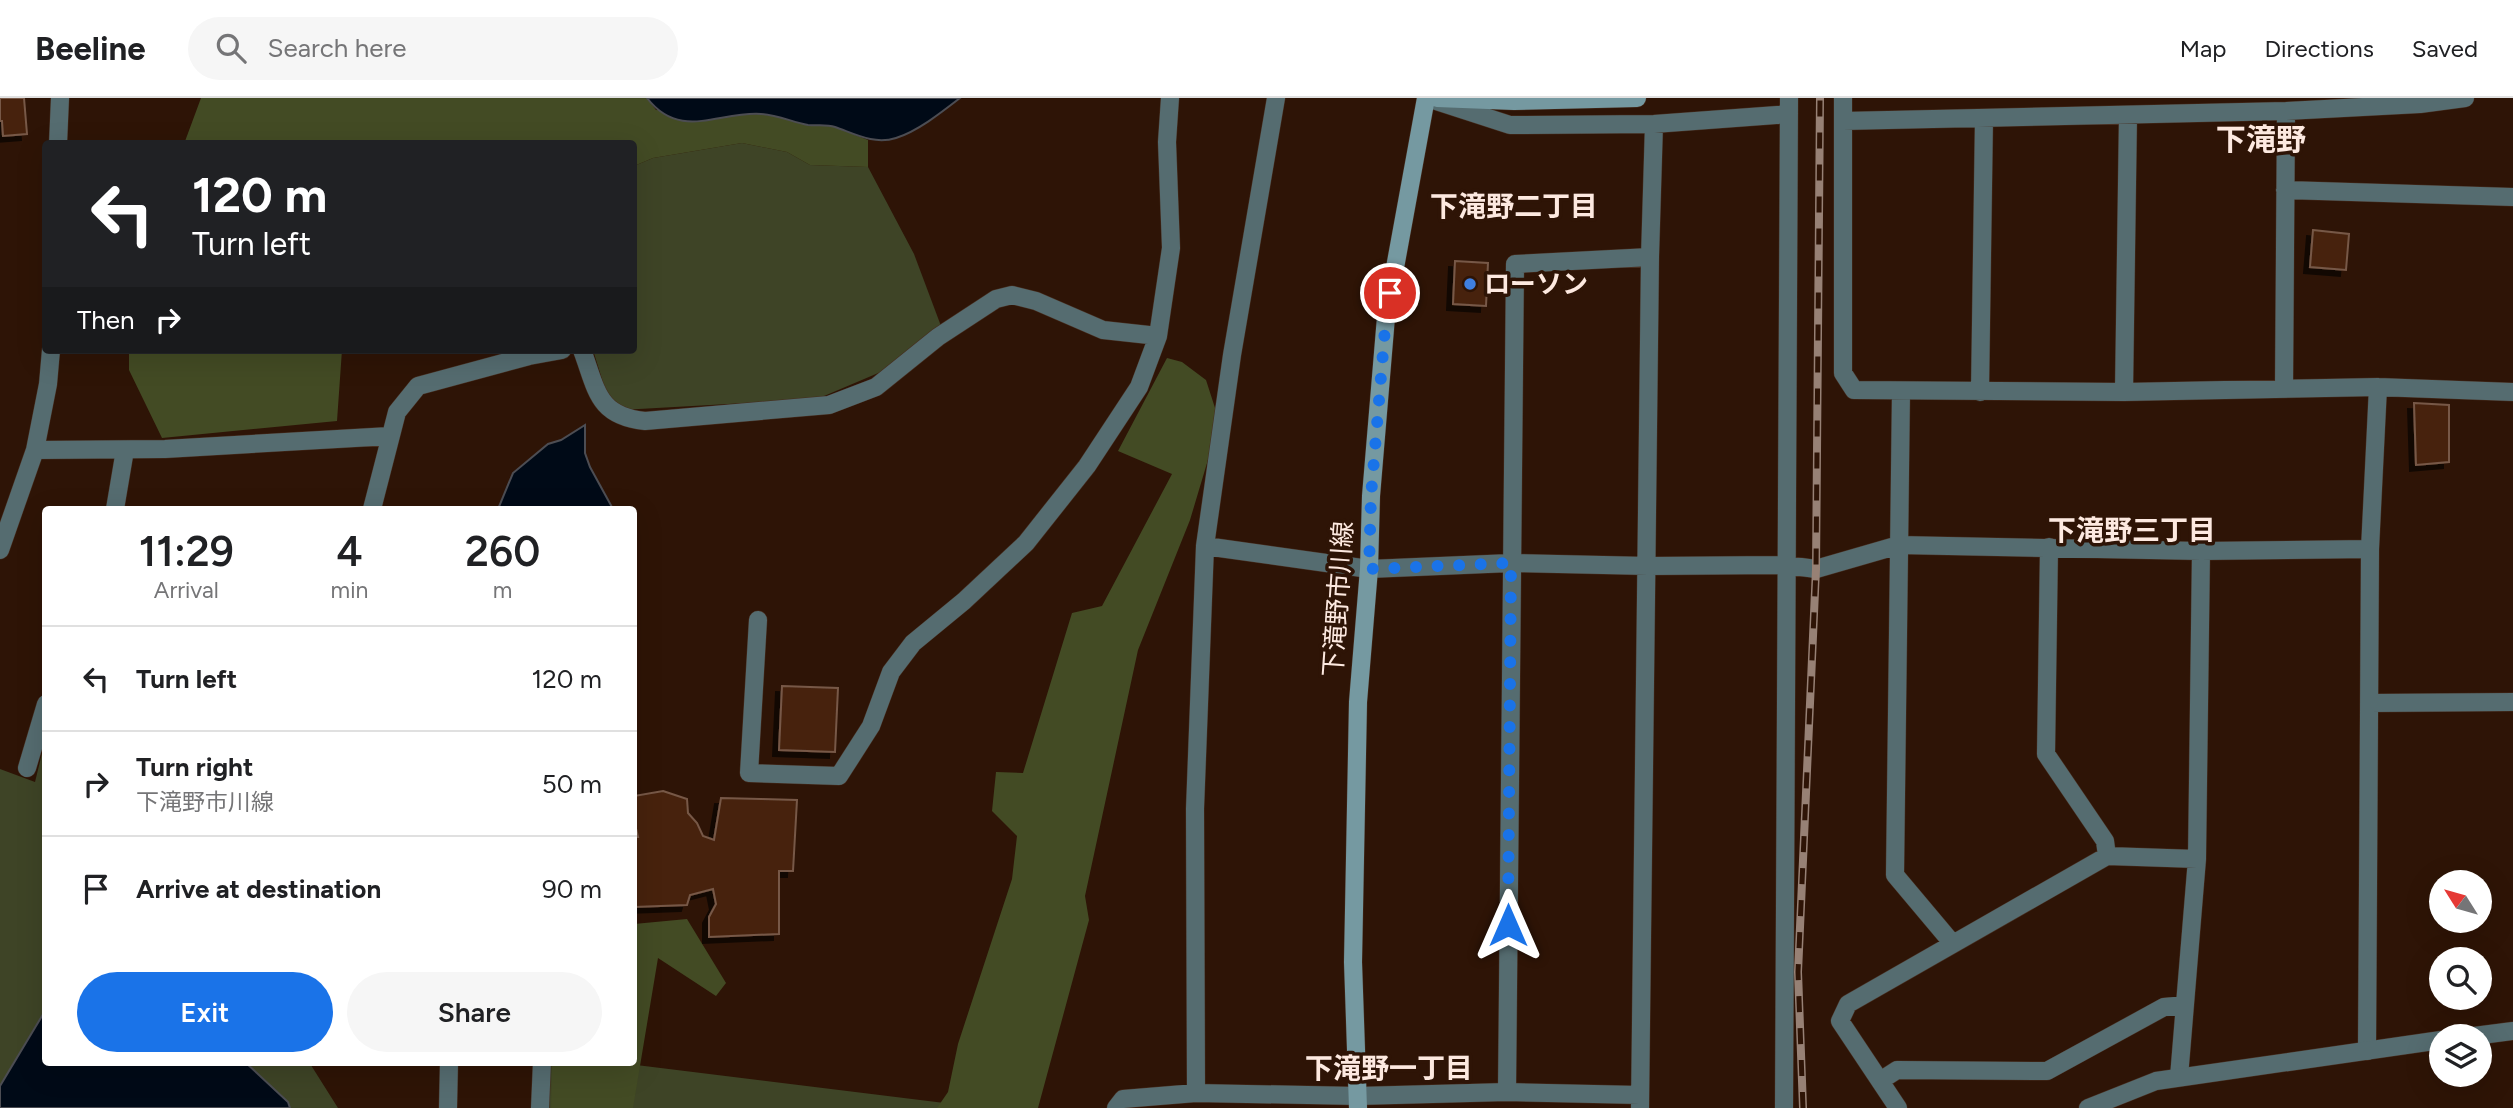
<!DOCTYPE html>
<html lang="en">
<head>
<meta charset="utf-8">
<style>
  :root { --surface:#fff; --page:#f6f6f6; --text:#202124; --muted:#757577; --line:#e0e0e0; --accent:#1a73e8 }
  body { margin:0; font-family:Figtree,"Noto Sans JP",sans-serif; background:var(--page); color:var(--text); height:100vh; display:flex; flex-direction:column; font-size:26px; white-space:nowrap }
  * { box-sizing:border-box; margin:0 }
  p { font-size:23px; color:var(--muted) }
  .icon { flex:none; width:38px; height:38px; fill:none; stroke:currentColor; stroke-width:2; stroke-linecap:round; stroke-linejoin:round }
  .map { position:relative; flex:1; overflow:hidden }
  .panel { position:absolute; left:42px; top:408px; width:595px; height:560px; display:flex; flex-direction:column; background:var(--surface); border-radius:7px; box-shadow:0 7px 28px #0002 }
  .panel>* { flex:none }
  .top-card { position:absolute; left:42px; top:42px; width:595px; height:214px; border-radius:7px; box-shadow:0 7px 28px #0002; background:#202124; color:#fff; overflow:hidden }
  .needle { width:46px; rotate:307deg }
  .fabs { position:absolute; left:2429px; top:772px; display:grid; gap:14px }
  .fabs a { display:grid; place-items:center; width:63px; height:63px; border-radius:50%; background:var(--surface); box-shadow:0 7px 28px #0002; font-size:35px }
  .pin { position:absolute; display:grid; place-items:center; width:60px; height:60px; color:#fff; margin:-30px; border:4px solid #fff; border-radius:50%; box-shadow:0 2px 7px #0007 }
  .me { position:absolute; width:77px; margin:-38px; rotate:0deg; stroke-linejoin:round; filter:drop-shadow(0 0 5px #0008) }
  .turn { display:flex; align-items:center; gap:24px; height:147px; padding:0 35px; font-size:32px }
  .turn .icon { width:91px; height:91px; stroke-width:2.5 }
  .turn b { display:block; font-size:49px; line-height:60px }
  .then { display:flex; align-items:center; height:66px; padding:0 35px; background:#0003; gap:14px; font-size:26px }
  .eta { display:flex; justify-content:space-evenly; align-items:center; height:119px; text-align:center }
  .eta b { font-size:42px; font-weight:600; line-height:49px }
  .button { display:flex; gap:14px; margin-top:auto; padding:14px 35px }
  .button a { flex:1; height:80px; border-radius:42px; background:var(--accent); color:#fff; font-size:28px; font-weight:600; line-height:80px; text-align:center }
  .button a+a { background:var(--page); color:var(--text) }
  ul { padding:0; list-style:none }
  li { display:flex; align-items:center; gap:21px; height:105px; padding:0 35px; border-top:2px solid var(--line) }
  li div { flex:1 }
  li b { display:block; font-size:26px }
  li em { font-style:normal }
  header { display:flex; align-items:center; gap:42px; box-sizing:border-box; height:98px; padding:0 35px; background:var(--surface); border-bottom:2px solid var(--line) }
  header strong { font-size:33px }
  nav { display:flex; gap:38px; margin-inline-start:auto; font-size:24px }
  .search { width:490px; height:63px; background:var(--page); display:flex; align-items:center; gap:18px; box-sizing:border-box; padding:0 24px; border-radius:38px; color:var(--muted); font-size:26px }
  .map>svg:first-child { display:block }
</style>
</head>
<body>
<header>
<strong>Beeline</strong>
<div class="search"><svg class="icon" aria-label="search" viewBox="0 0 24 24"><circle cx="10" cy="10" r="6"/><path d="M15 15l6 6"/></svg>Search here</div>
<nav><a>Map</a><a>Directions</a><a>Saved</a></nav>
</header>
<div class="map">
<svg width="2513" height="1010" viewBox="0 0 2513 1010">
  <defs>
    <filter id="shadow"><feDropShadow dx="-6" dy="6" stdDeviation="0" flood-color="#0009"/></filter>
  </defs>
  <rect width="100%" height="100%" fill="#2e1406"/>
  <path fill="#3e4426" d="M742,45L787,54L810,67L868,69L914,156L941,228L883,273L817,301L621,312L609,304L593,252H634V68L653,60Z
    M45,643L46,964H309L338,1010H0V671L35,684Z
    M542,964H612L985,1010H540Z"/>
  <path fill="#434b24" d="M201,0H647L656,12L742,17L759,16L781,19L807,26L832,28L868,42V69L810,67L787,54L742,45L653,60L634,68V46H184Z
    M129,252H342L337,323L162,340L129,272Z
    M1167,260L1182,264L1206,282L1216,313L1213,345L1190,422L1138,552L1085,798L1089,822L1038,1010H937L948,994L958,946L1012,781L1017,738L992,713L996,674L1023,675L1072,515L1102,508L1172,376L1118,353Z
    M687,821L726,885L716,898L658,860L633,1010H551L552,964H634V826Z"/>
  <path fill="#000a17" stroke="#4c4d53" stroke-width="2" d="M647,0H960C942,14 918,33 896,40C874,47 855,36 835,29C826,26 817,28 808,27C792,24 778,17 761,16C719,13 680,43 647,0Z
    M585,327V355L590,369L613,411H498L513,375L548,346L561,342Z
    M45,913L46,964H245L288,1004L290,1010H0V988Z"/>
  <path fill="#46230f" stroke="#775847" stroke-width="2" filter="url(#shadow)" d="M0,0H24L27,36L3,38L2,23H0Z
    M2313,132L2349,136L2346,172L2310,169Z
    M1455,163L1488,165L1486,208L1453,206Z
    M2414,305L2449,307V364L2416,367Z
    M782,588L838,590L835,654L779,652Z
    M663,693L687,701L688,715L697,725L703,738L714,742L721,700L797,702L793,773H779V836L709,839V819L716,806L713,791L690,797L687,807L634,809V739H638L634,722V698Z"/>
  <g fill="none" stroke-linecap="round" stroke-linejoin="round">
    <g stroke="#472e20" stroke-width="19">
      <path id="minor" d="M1843,0V275L1854,292L2124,294L2378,289L2513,294
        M1436,3L1510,27L1654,26L1789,16
        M1843,23L2286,13L2420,6L2465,0
        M58,46L60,0
        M2285,92L2513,99
        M582,252C597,292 597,318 645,323L829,307L876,289L938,239L996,201L1012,197L1036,203L1103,232L1158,238
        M2284,290L2286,13
        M1901,293L1895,777L1953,846
        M1980,294L1984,20
        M2124,294L2128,17
        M35,352L165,351L390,338
        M115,411L125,352
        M372,411L397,314L418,288L529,258L562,252
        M1205,448L1369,471L1511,465L1648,468L1786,467L1816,471L1899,447L2201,453L2370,451
        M2049,449L2046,656L2105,743L2107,758
        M0,452L35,352L48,286L51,252
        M758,522L749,675L839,678L871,628L891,574L913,545L964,503L1026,445L1087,368L1139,289L1158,238L1171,150L1167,44L1170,0
        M2369,605L2513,604
        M27,670L46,606
        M2367,953L2370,451L2378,289
        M2179,979L2197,761L2201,453
        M1880,983L1897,972L2047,973L2164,909L2185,907
        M1507,994L1515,166L1650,159
        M1196,995L1195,711L1205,448L1232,257L1276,0
        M448,1010L449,964
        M540,1010L542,964
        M1116,1010L1123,1001L1196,995L1358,998L1507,994L1640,997
        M1640,1010L1650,159L1654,26
        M1784,1010L1789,0
        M1898,1010L1840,923L1848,906L2107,758L2197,761"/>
    </g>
    <g stroke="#472e20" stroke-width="19">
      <path id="tertiary" d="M2474,938L2513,933
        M2088,1010L2156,983L2441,942"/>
    </g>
    <g stroke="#472e20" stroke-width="19">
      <path id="secondary" d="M1437,0L1514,3L1637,0
        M1358,1010L1353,864L1358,604L1369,471L1371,398L1386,219L1426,0"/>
    </g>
    <use href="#minor" stroke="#556c70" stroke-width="18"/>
    <use href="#tertiary" stroke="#556c70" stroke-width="18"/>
    <use href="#secondary" stroke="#7599a1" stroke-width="18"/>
    <g stroke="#978175" stroke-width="8">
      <path id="rail" d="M1803,1010L1798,874L1816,471L1820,0"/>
    </g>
    <use href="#rail" stroke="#2e1406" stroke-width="5" stroke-dasharray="16" stroke-linecap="butt"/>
  </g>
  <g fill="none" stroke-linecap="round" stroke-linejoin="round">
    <path stroke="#1a73e8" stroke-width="12" stroke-dasharray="0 21.6" d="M1390,195L1386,219L1371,398L1369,471L1511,465L1508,827"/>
  </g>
  <circle fill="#3f7fe0" stroke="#2e1406" stroke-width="2.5" cx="1470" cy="186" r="7"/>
  <g text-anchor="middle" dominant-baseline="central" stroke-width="7" stroke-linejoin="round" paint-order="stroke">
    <g font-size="26" font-weight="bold" fill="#fde9e0" stroke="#2e1406" text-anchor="start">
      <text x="1484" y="186">ローソン</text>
    </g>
    <g font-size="26" fill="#fde9e0" stroke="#2e1406">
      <text transform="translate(1338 501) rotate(-86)">下滝野市川線</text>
    </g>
    <g font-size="28" font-weight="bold" fill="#fde9e0" stroke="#2e1406">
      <text x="1514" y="108">下滝野二丁目</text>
      <text x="2132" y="432">下滝野三丁目</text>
      <text x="1389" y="970">下滝野一丁目</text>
    </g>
    <g font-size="30" font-weight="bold" fill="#fde9e0" stroke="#2e1406">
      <text x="2261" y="41">下滝野</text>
    </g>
  </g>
</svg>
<div class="fabs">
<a><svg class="needle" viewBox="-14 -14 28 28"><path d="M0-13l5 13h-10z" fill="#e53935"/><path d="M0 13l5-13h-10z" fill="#757577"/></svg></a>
<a><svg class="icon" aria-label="search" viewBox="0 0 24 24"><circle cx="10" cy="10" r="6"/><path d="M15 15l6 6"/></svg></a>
<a><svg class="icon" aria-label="layers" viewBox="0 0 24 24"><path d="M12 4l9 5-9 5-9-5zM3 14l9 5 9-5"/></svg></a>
</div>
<div class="pin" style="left:1390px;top:195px;background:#d93025"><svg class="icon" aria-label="arrive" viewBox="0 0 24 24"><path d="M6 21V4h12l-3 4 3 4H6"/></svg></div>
<svg class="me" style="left:1508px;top:827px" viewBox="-20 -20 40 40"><path d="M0-17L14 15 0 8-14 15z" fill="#1a73e8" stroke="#fff" stroke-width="4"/></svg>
<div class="top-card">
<div class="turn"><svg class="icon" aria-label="left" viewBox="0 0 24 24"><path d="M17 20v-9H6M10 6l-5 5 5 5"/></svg><div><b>120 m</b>Turn left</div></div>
<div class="then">Then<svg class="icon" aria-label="right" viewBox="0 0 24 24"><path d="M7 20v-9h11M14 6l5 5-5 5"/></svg></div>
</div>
<section class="panel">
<div class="eta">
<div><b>11:29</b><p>Arrival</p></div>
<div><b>4</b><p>min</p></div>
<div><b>260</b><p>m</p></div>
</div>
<ul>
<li><svg class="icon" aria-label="left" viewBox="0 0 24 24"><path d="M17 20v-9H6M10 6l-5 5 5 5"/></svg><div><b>Turn left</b></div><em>120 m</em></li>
<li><svg class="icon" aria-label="right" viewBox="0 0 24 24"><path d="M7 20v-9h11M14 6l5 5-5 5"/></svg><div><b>Turn right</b><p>下滝野市川線</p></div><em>50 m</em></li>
<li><svg class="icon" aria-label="arrive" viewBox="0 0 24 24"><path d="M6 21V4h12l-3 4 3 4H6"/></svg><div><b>Arrive at destination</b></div><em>90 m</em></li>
</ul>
<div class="button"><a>Exit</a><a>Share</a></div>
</section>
</div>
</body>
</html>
